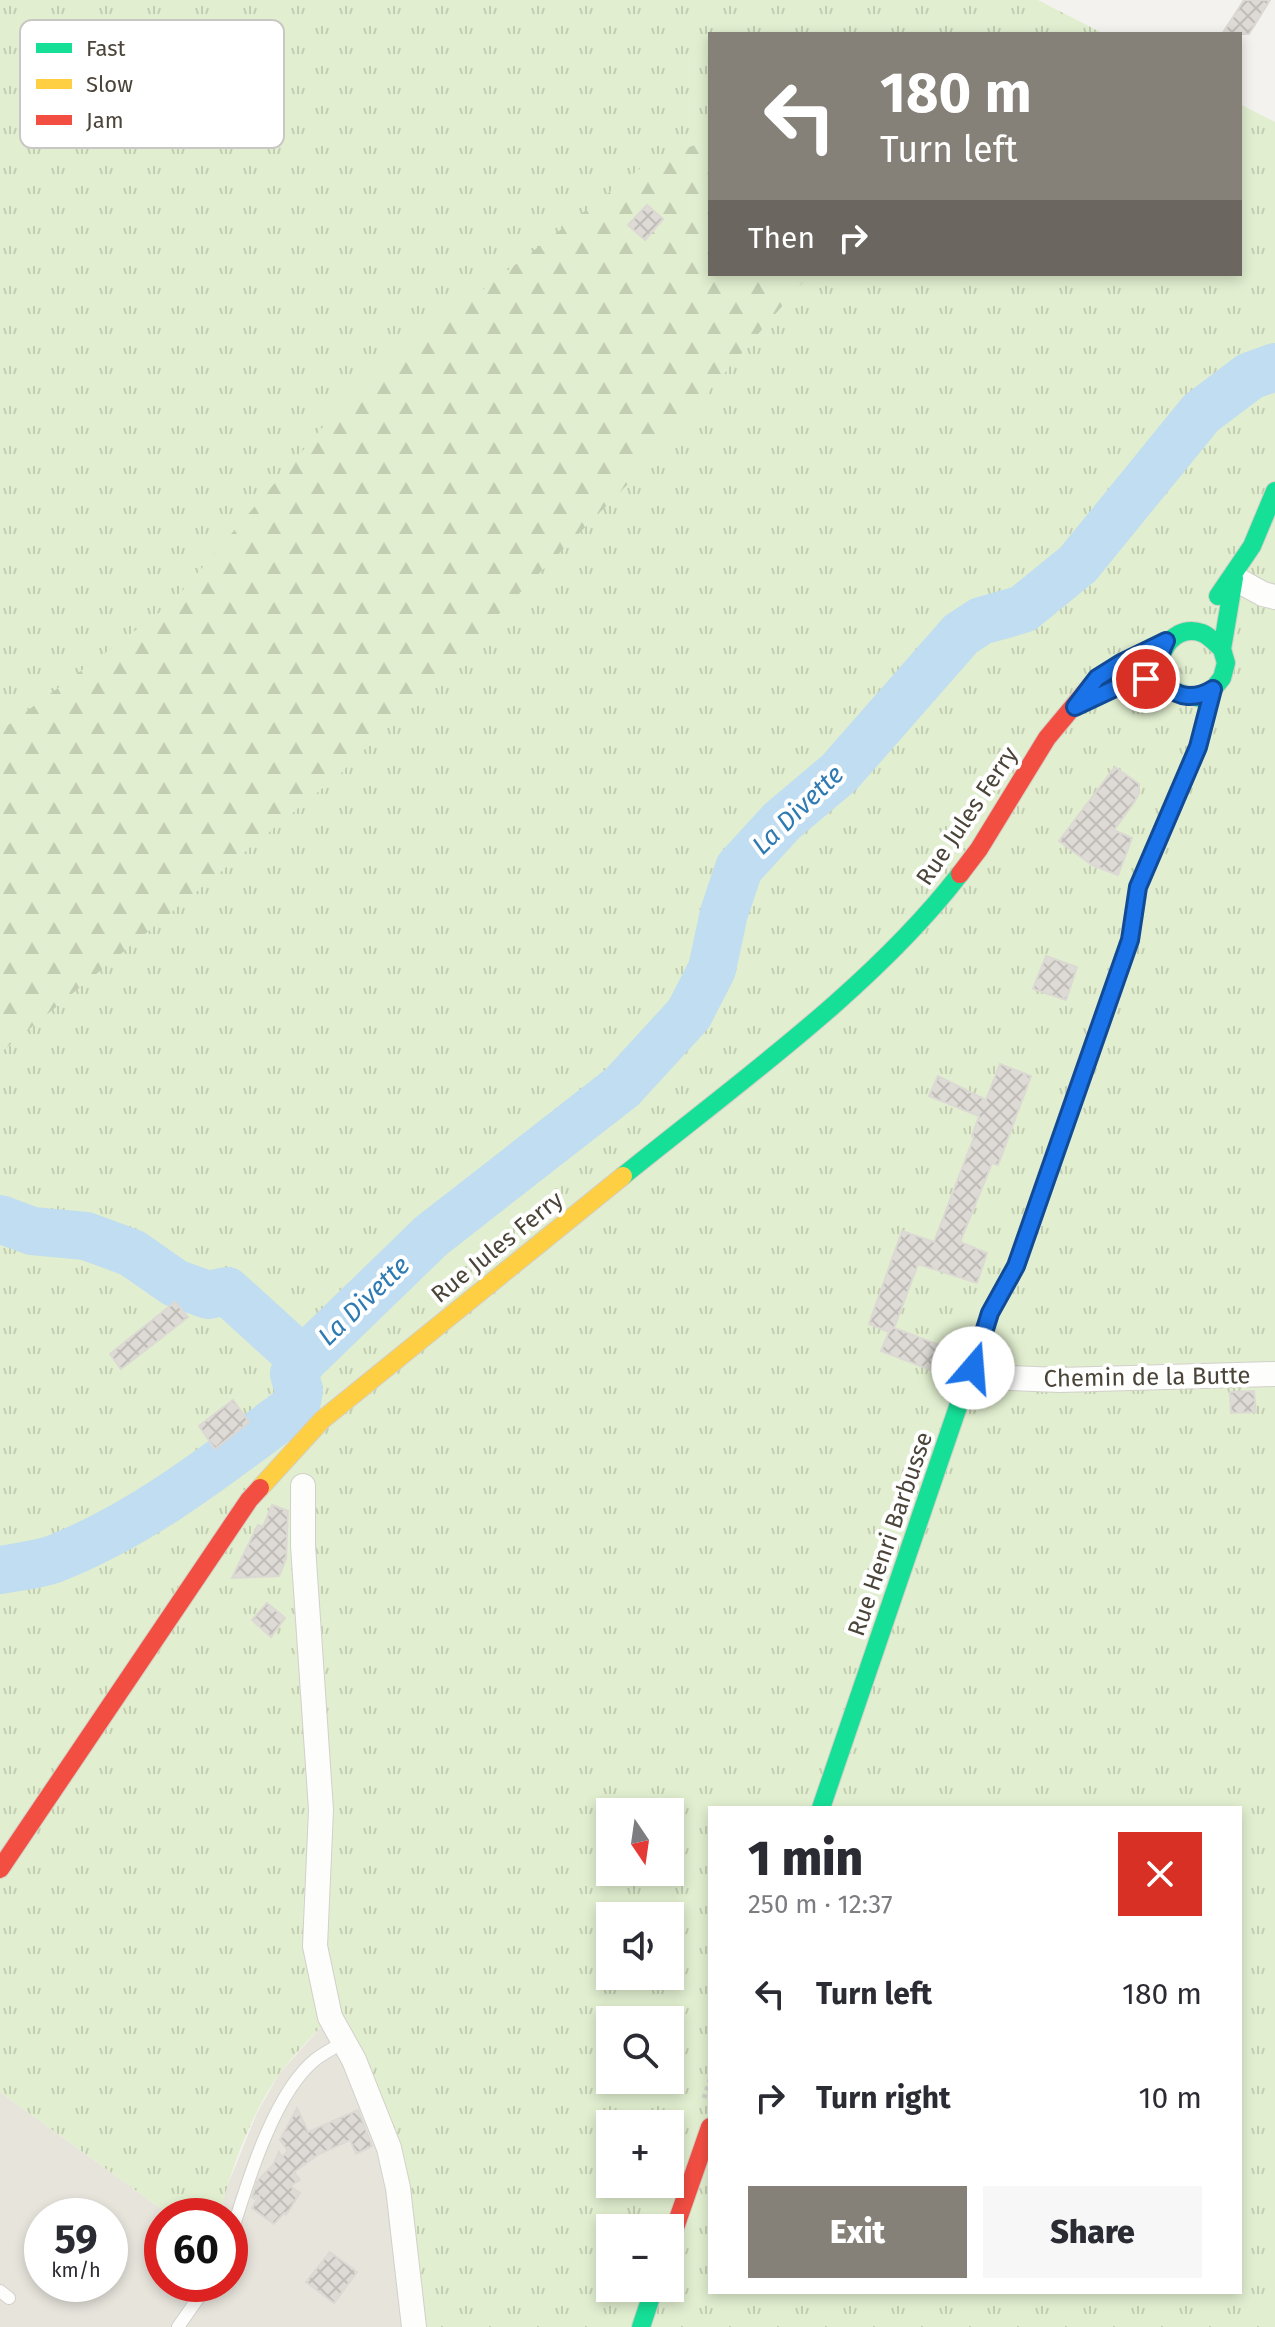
<!DOCTYPE html>
<html lang="en">
<head>
<meta charset="utf-8">
<style>
  :root { --surface:#fff; --page:#f7f7f7; --text:#2b2b33; --muted:#7c7c81; --accent:#868178 }
  body { margin:0; font-family:"Fira Sans",sans-serif; background:var(--page); color:var(--text); height:100vh; display:flex; flex-direction:column; font-size:30px; white-space:nowrap }
  * { box-sizing:border-box; margin:0 }
  p { font-size:26px; color:var(--muted) }
  .icon { flex:none; width:44px; height:44px; fill:none; stroke:currentColor; stroke-width:2; stroke-linecap:round; stroke-linejoin:round }
  .map { position:relative; flex:1; overflow:hidden }
  .details { position:absolute; left:708px; top:1806px; width:534px; height:488px; display:flex; flex-direction:column; background:var(--surface); border-radius:0px; box-shadow:0 4px 12px #0003 }
  .details>* { flex:none }
  .banner { position:absolute; left:708px; top:32px; width:534px; height:244px; border-radius:0px; box-shadow:0 4px 12px #0003; background:#868178; color:#fff; overflow:hidden }
  .needle { width:52px; rotate:167deg }
  .buttons { position:absolute; left:596px; top:1798px; display:grid; gap:16px }
  .buttons a { display:grid; place-items:center; width:88px; height:88px; border-radius:0px; background:var(--surface); box-shadow:0 4px 12px #0003; font-size:40px }
  .speed { position:absolute; left:24px; top:2198px; display:flex; gap:16px; font-size:40px; font-weight:700; text-align:center }
  .speed>* { display:grid; place-content:center; width:104px; height:104px; border-radius:50%; background:var(--surface); box-shadow:0 4px 12px #0003; line-height:1 }
  .speed small { font-size:20px; font-weight:400 }
  .speed .limit { border:12px solid #d22; background:#fff; color:#111 }
  .pin { position:absolute; display:grid; place-items:center; width:68px; height:68px; color:#fff; margin:-34px; border:4px solid #fff; border-radius:50%; box-shadow:0 2px 8px #0007 }
  .me { position:absolute; width:88px; margin:-44px; rotate:18deg; stroke-linejoin:round; filter:drop-shadow(0 0 6px #0008) }
  .turn { display:flex; align-items:center; gap:28px; height:168px; padding:0 40px; font-size:36px }
  .turn .icon { width:104px; height:104px; stroke-width:2.5 }
  .turn b { display:block; font-size:56px; line-height:68px }
  .then { display:flex; align-items:center; height:76px; padding:0 40px; background:#0003; gap:16px; font-size:30px }
  .round { display:grid; place-items:center; flex:none; width:84px; height:84px; border-radius:0px; background:var(--page) }
  .head { display:flex; align-items:center; justify-content:space-between; height:136px; padding:0 40px }
  h1 { font-size:48px; font-weight:800; line-height:60px }
  .button { display:flex; gap:16px; margin-top:auto; padding:16px 40px }
  .button a { flex:1; height:92px; border-radius:0px; background:var(--accent); color:#fff; font-size:32px; font-weight:800; line-height:92px; text-align:center }
  .button a+a { background:var(--page); color:var(--text) }
  ul { padding:0; list-style:none }
  li { display:flex; align-items:center; gap:24px; height:104px; padding:0 40px }
  li div { flex:1 }
  li b { display:block; font-size:30px }
  li em { font-style:normal }
  .map>svg:first-child { display:block }
</style>
</head>
<body>
<div class="map">
<svg width="1275" height="2327" viewBox="0 0 1275 2327">
  <defs>
    <pattern id="grass-tufts" width="24" height="20" patternUnits="userSpaceOnUse" patternTransform="scale(2)"><rect width="24" height="20" fill="#e1eecf"/><path d="M3 7l-1-3M5 7V3M7 7l1-3M15 17l-1-3M17 17v-4M19 17l1-3" fill="none" stroke="#c3cdb2"/></pattern>
    <pattern id="forest-firs" width="22" height="20" patternUnits="userSpaceOnUse" patternTransform="scale(2)"><rect width="22" height="20" fill="#e1eecf"/><path d="M5 1l3.5 6h-7zM16 11l3.5 6h-7z" fill="#c3cdb2"/></pattern>
    <pattern id="building-cross-hatch" width="8" height="8" patternUnits="userSpaceOnUse" patternTransform="scale(2)"><rect width="8" height="8" fill="#dedbd6"/><path d="M0 0l8 8M0 8l8-8" fill="none" stroke="#c0bdb8"/></pattern>
  </defs>
  <rect width="100%" height="100%" fill="#f4f2ee"/>
  <path fill="#e7e4dc" fill-rule="evenodd" d="M330,2017L378,2116L414,2327H0V2092L171,2216H162V2284H230V2216H220L224,2194L257,2113L279,2074ZM42,2216H110V2284H42Z"/>
  <path fill="url(#grass-tufts)" fill-rule="evenodd" d="M0,0H1038L1104,34H710V274H1240V104L1275,122V2327H414L398,2188L330,2017C313,2036 295,2053 280,2073C254,2108 228,2174 220,2216H171L0,2092ZM710,1808H1240V2292H710ZM610,1812H670V1872H610ZM610,1916H670V1976H610ZM610,2020H670V2080H610ZM610,2124H670V2184H610ZM610,2228H670V2288H610Z"/>
  <path fill="url(#forest-firs)" d="M710,139V274H810L631,481L341,773L0,1053V731L171,604L359,385L646,164Z"/>
  <g fill="none" stroke-linecap="round" stroke-linejoin="round">
    <path stroke="#c0ddf1" stroke-width="48" d="M0,1219L32,1231L86,1236L132,1253L175,1283L208,1295L227,1291L303,1360
      M0,1570C17,1567 37,1565 54,1559C143,1524 221,1462 296,1406L299,1390L294,1374L303,1360L431,1236L622,1087L689,1014L712,969L724,913L739,868L782,821L839,773L961,634L981,621L1023,609L1078,564L1201,413L1250,376L1275,367"/>
  </g>
  <path fill="url(#building-cross-hatch)" stroke="#dcd9d4" stroke-width="2" d="M1244,0H1270L1249,34H1222Z
    M647,205L663,219L645,240L628,225Z
    M1115,767L1139,784V793L1135,801L1114,830L1132,838L1118,875L1092,865L1059,841Z
    M1046,956L1077,967L1066,1000L1033,989Z
    M1000,1064L1031,1076L998,1165L992,1163L960,1242L987,1253L977,1283L918,1264L894,1328L945,1347L936,1372L881,1351L889,1332L869,1324L902,1231L934,1242L974,1137L972,1136L979,1116L929,1096L938,1076L986,1100Z
    M175,1302L188,1317L121,1369L110,1354Z
    M1254,1391L1256,1412L1231,1413L1230,1392Z
    M233,1400L249,1422L215,1449L199,1426Z
    M272,1505L288,1511L286,1559L279,1576L232,1578L258,1525L263,1527Z
    M267,1603L285,1618L271,1637L252,1620Z
    M297,2108L308,2132L358,2110L372,2146L356,2154L350,2140L319,2154L294,2172L300,2180L290,2186L300,2193L286,2215L284,2213L274,2224L252,2208L260,2195L254,2199L252,2197L258,2180L273,2165L279,2152L282,2157L288,2151L280,2140Z
    M330,2252L357,2272L334,2303L306,2282Z"/>
  <g fill="none" stroke-linecap="round" stroke-linejoin="round">
    <g stroke="#d2d0cb" stroke-width="14">
      <path id="lane" d="M230,2238C246,2187 273,2093 316,2059C324,2053 334,2048 342,2043
        M0,2291L9,2298
        M178,2327L208,2284"/>
    </g>
    <g stroke="#d2d0cb" stroke-width="26">
      <path id="street" d="M1234,578L1263,594L1275,597
        M973,1368L1010,1378L1060,1380L1275,1374
        M303,1486V1546L321,1810L315,1946L330,2017L354,2060L389,2148L398,2188L414,2327"/>
    </g>
    <g stroke="#d3cfc5" stroke-width="20">
      <path id="fast" d="M1218,596L1252,546L1275,491
        M1222,649C1216,644 1210,636 1202,633C1168,620 1143,673 1175,691C1182,695 1193,696 1200,698L1213,689L1222,678L1226,663L1222,649L1234,578
        M1182,784L1198,747L1213,689
        M623,1176C735,1085 872,988 960,874
        M821,1808L990,1313L1016,1266L1050,1168
        M641,2327L654,2288"/>
    </g>
    <g stroke="#d3cfc5" stroke-width="20">
      <path id="slow" d="M1050,1168L1130,940L1138,887L1182,784
        M260,1488L322,1420L623,1176"/>
    </g>
    <g stroke="#d3cfc5" stroke-width="20">
      <path id="jam" d="M960,874L979,849L1047,738L1097,678L1166,641
        M0,1869L249,1500L260,1488
        M670,2242L710,2127"/>
    </g>
    <path stroke="#d3d2cc" stroke-width="5" stroke-dasharray="4 4" stroke-linecap="butt" d="M704,2098L710,2080"/>
    <use href="#lane" stroke="#fdfdfc" stroke-width="12"/>
    <use href="#street" stroke="#fdfdfc" stroke-width="24"/>
    <use href="#fast" stroke="#16e098" stroke-width="18"/>
    <use href="#slow" stroke="#ffcf43" stroke-width="18"/>
    <use href="#jam" stroke="#f24e42" stroke-width="18"/>
  </g>
  <g fill="none" stroke-linecap="round" stroke-linejoin="round">
    <g stroke="#114b97" stroke-width="20">
      <path id="route" d="M973,1368L990,1313L1016,1266L1130,940L1138,887L1198,747L1213,689C1177,711 1146,678 1166,641L1121,663L1097,678L1075,707L1130,681L1146,679"/>
    </g>
    <use href="#route" stroke="#1a73e8" stroke-width="14"/>
  </g>
  <g text-anchor="middle" dominant-baseline="central" stroke-width="8" stroke-linejoin="round" paint-order="stroke">
    <g font-size="24" fill="#4b4439" stroke="#fff">
      <text transform="translate(967 816) rotate(-56)">Rue Jules Ferry</text>
      <text transform="translate(497 1247) rotate(-39)">Rue Jules Ferry</text>
      <text transform="translate(1147 1377) rotate(-1)">Chemin de la Butte</text>
      <text transform="translate(890 1534) rotate(-71)">Rue Henri Barbusse</text>
    </g>
    <g font-size="26" font-style="italic" fill="#2e7ab2" stroke="#fff">
      <text transform="translate(798 810) rotate(-44)">La Divette</text>
      <text transform="translate(364 1301) rotate(-44)">La Divette</text>
    </g>
  </g>
  <rect x="20" y="20" width="264" height="128" rx="12" fill="#fff" stroke="#c9c7c4" stroke-width="2"/>
  <rect x="36" y="43" width="36" height="10" fill="#16e098"/>
  <rect x="36" y="79" width="36" height="10" fill="#ffcf43"/>
  <rect x="36" y="115" width="36" height="10" fill="#f24e42"/>
  <g font-size="22" fill="#4b4439">
    <text x="86" y="56">Fast</text>
    <text x="86" y="92">Slow</text>
    <text x="86" y="128">Jam</text>
  </g>
</svg>
<div class="buttons">
<a><svg class="needle" viewBox="-14 -14 28 28"><path d="M0-13l5 13h-10z" fill="#e53935"/><path d="M0 13l5-13h-10z" fill="#7c7c81"/></svg></a>
<a><svg class="icon" aria-label="sound" viewBox="0 0 24 24"><path d="M4 9h4l5-4v14l-5-4H4zM17 9q2 3 0 6"/></svg></a>
<a><svg class="icon" aria-label="search" viewBox="0 0 24 24"><circle cx="10" cy="10" r="6"/><path d="M15 15l6 6"/></svg></a>
<a>+</a>
<a>−</a>
</div>
<div class="speed"><div>59<small>km/h</small></div><div class="limit">60</div></div>
<div class="pin" style="left:1146px;top:679px;background:#d93025"><svg class="icon" aria-label="arrive" viewBox="0 0 24 24"><path d="M6 21V4h12l-3 4 3 4H6"/></svg></div>
<svg class="me" style="left:973px;top:1368px" viewBox="-20 -20 40 40"><circle r="19" fill="#fff"/><path d="M0-13L10 11 0 6-10 11z" fill="#1a73e8"/></svg>
<div class="banner">
<div class="turn"><svg class="icon" aria-label="left" viewBox="0 0 24 24"><path d="M17 20v-9H6M10 6l-5 5 5 5"/></svg><div><b>180 m</b>Turn left</div></div>
<div class="then">Then<svg class="icon" aria-label="right" viewBox="0 0 24 24"><path d="M7 20v-9h11M14 6l5 5-5 5"/></svg></div>
</div>
<section class="details">
<div class="head"><div><h1>1 min</h1><p>250 m · 12:37</p></div><a class="round" style="background:#d93025;color:#fff"><svg class="icon" aria-label="close" viewBox="0 0 24 24"><path d="M6 6l12 12M18 6L6 18"/></svg></a></div>
<ul>
<li><svg class="icon" aria-label="left" viewBox="0 0 24 24"><path d="M17 20v-9H6M10 6l-5 5 5 5"/></svg><div><b>Turn left</b></div><em>180 m</em></li>
<li><svg class="icon" aria-label="right" viewBox="0 0 24 24"><path d="M7 20v-9h11M14 6l5 5-5 5"/></svg><div><b>Turn right</b></div><em>10 m</em></li>
</ul>
<div class="button"><a>Exit</a><a>Share</a></div>
</section>
</div>
</body>
</html>
